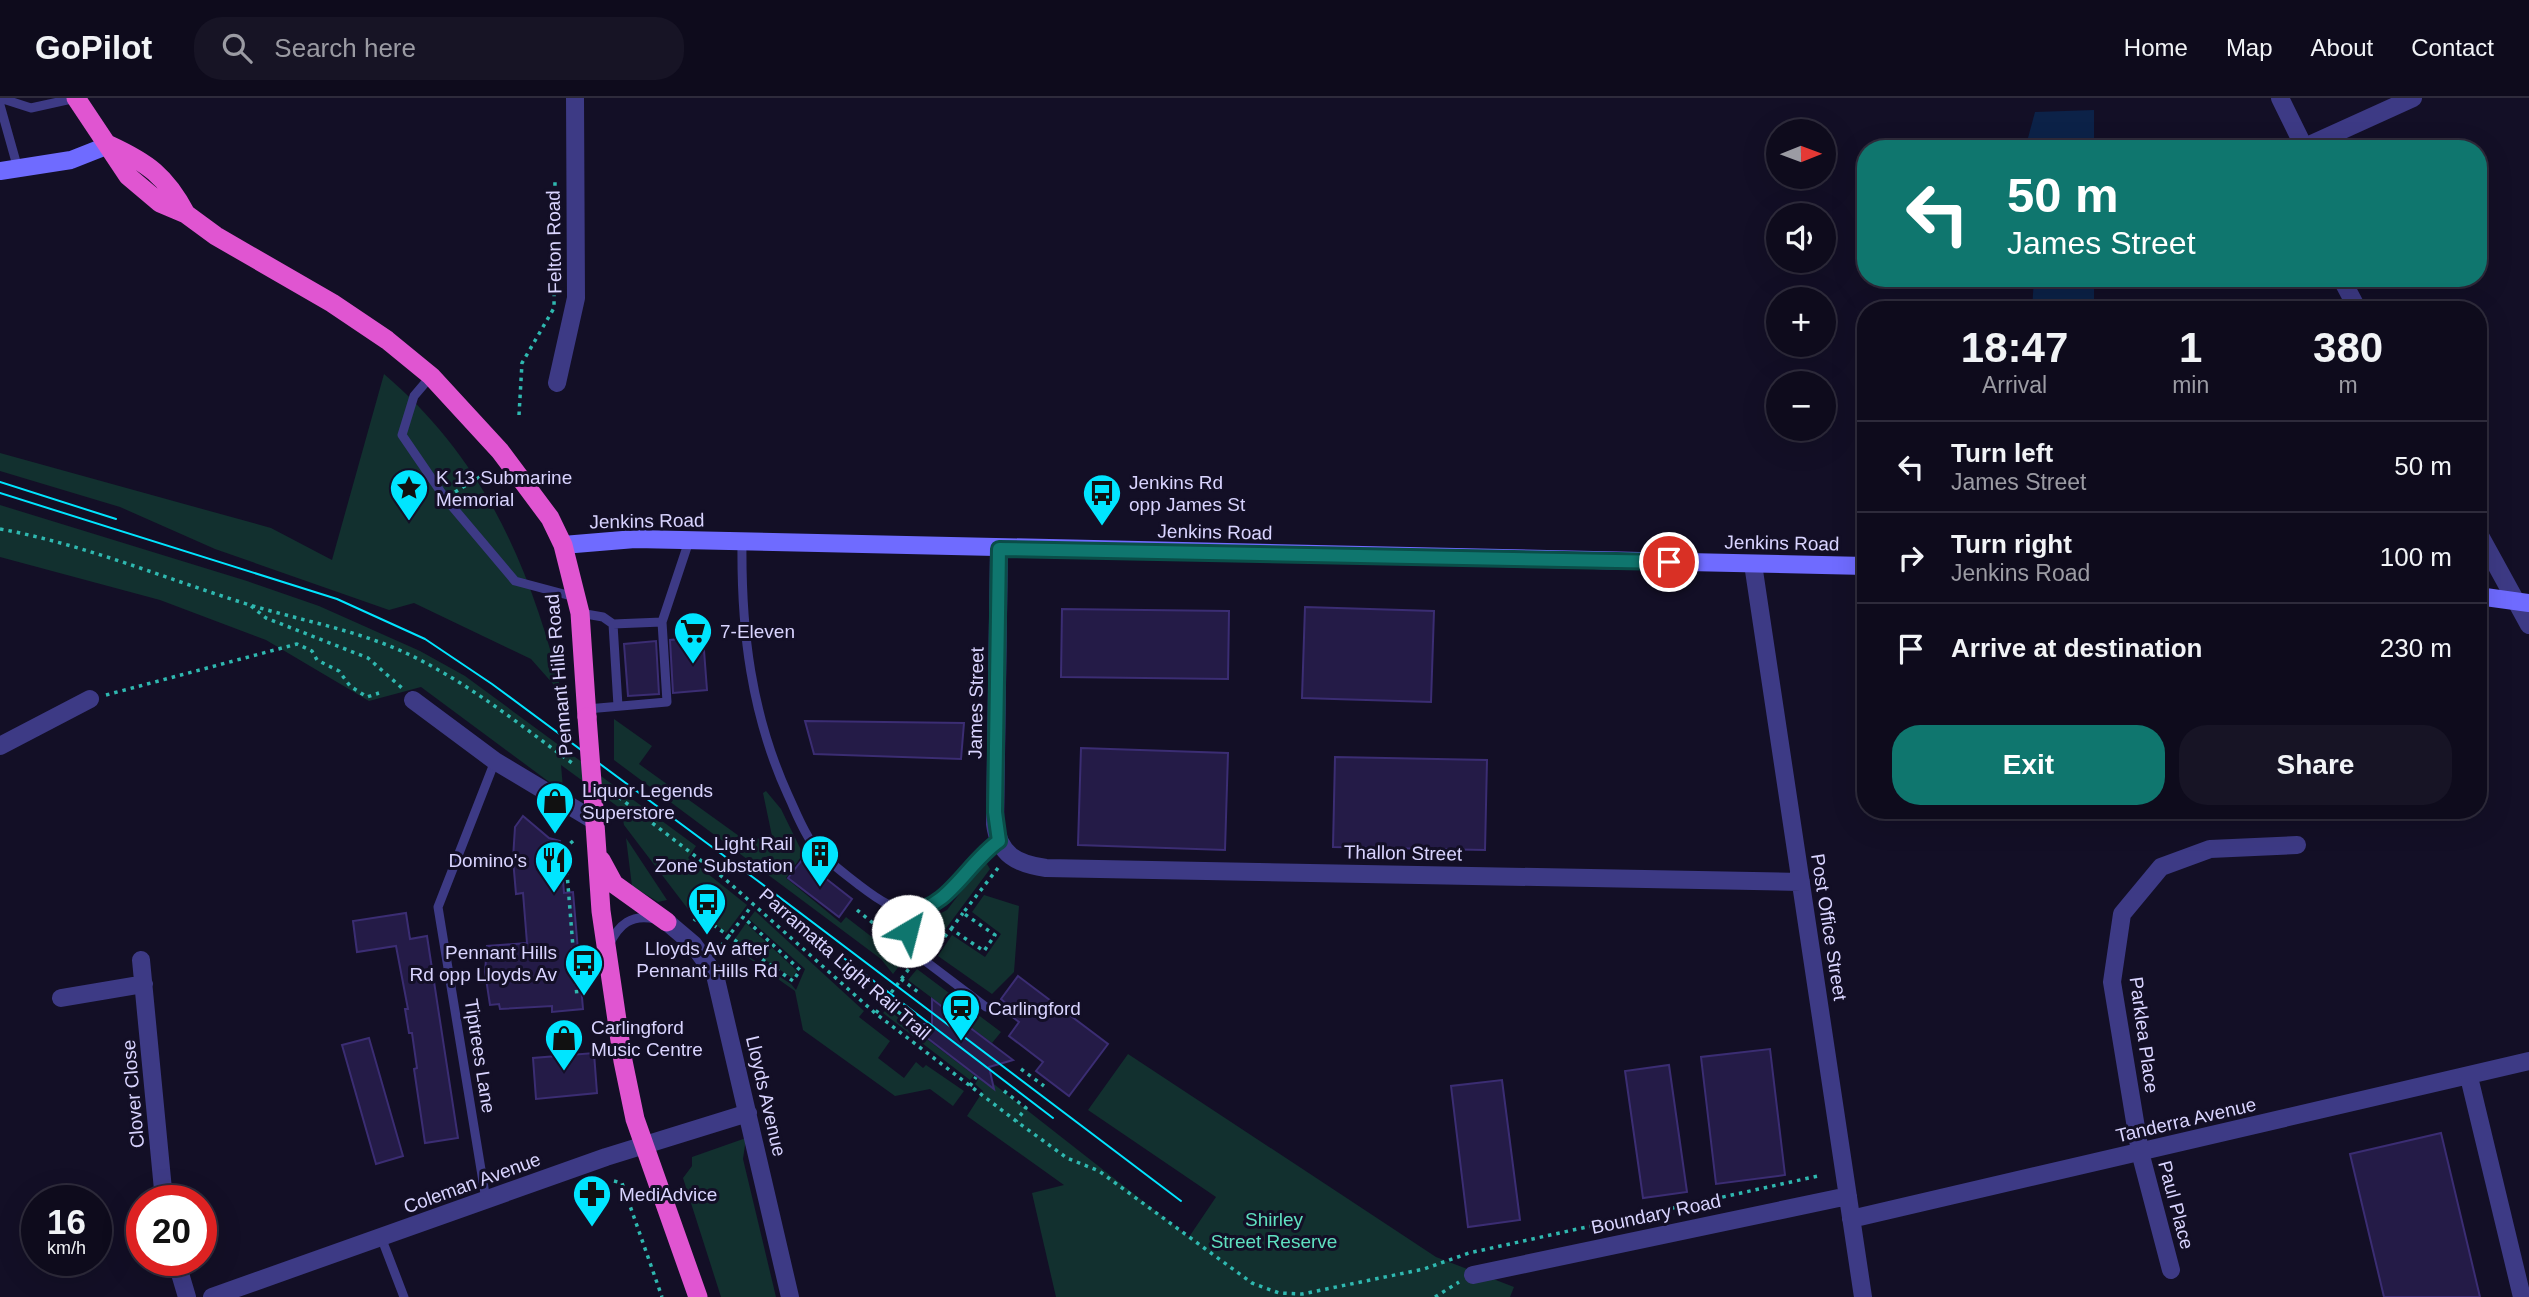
<!DOCTYPE html>
<html lang="en">
<head>
<meta charset="utf-8">
<style>
  :root { --surface:#0e0b1c; --page:#171425; --text:#f1f3f6; --muted:#9b9ba3; --line:#2e2b3b; --accent:#0f766e }
  body { margin:0; font-family:Arial,sans-serif; background:var(--page); color:var(--text); height:100vh; display:flex; flex-direction:column; font-size:26px; white-space:nowrap }
  * { box-sizing:border-box; margin:0 }
  p { font-size:23px; color:var(--muted) }
  .icon { flex:none; width:38px; height:38px; fill:none; stroke:currentColor; stroke-width:2; stroke-linecap:round; stroke-linejoin:round }
  .map { position:relative; flex:1; overflow:hidden }
  .drawer { position:absolute; left:1857px; top:203px; width:630px; height:518px; display:flex; flex-direction:column; background:var(--surface); border-radius:28px; box-shadow:0 7px 28px #0002,0 0 0 2px var(--line) }
  .drawer>* { flex:none }
  .guide { position:absolute; left:1857px; top:42px; width:630px; height:147px; border-radius:28px; box-shadow:0 7px 28px #0002,0 0 0 2px var(--line); background:#0f766e; color:#fff; overflow:hidden }
  .needle { width:46px; rotate:89deg }
  .controls { position:absolute; left:1766px; top:21px; display:grid; gap:14px }
  .controls a { display:grid; place-items:center; width:70px; height:70px; border-radius:50%; background:var(--surface); box-shadow:0 7px 28px #0002,0 0 0 2px var(--line); font-size:35px }
  .speed { position:absolute; left:21px; top:1087px; display:flex; gap:14px; font-size:35px; font-weight:700; text-align:center }
  .speed>* { display:grid; place-content:center; width:91px; height:91px; border-radius:50%; background:var(--surface); box-shadow:0 7px 28px #0002,0 0 0 2px var(--line); line-height:1 }
  .speed small { font-size:18px; font-weight:400 }
  .speed .limit { border:10px solid #d22; background:#fff; color:#111 }
  .pin { position:absolute; display:grid; place-items:center; width:60px; height:60px; color:#fff; margin:-30px; border:4px solid #fff; border-radius:50%; box-shadow:0 2px 7px #0007 }
  .me { position:absolute; width:77px; margin:-38px; rotate:37deg; stroke-linejoin:round; filter:drop-shadow(0 0 5px #0008) }
  .turn { display:flex; align-items:center; gap:24px; height:147px; padding:0 35px; font-size:32px }
  .turn .icon { width:91px; height:91px; stroke-width:2.5 }
  .turn b { display:block; font-size:49px; line-height:60px }
  .eta { display:flex; justify-content:space-evenly; align-items:center; height:119px; text-align:center }
  .eta b { font-size:42px; font-weight:800; line-height:49px }
  .button { display:flex; gap:14px; margin-top:auto; padding:14px 35px }
  .button a { flex:1; height:80px; border-radius:28px; background:var(--accent); color:#fff; font-size:28px; font-weight:800; line-height:80px; text-align:center }
  .button a+a { background:var(--page); color:var(--text) }
  ul { padding:0; list-style:none }
  li { display:flex; align-items:center; gap:21px; height:91px; padding:0 35px; border-top:2px solid var(--line) }
  li div { flex:1 }
  li b { display:block; font-size:26px }
  li em { font-style:normal }
  header { display:flex; align-items:center; gap:42px; box-sizing:border-box; height:98px; padding:0 35px; background:var(--surface); border-bottom:2px solid var(--line) }
  header strong { font-size:33px }
  nav { display:flex; gap:38px; margin-inline-start:auto; font-size:24px }
  .search { width:490px; height:63px; background:var(--page); display:flex; align-items:center; gap:18px; box-sizing:border-box; padding:0 24px; border-radius:28px; color:var(--muted); font-size:26px }
  .map>svg:first-child { display:block }
</style>
</head>
<body>
<header>
<strong>GoPilot</strong>
<div class="search"><svg class="icon" aria-label="search" viewBox="0 0 24 24"><circle cx="10" cy="10" r="6"/><path d="M15 15l6 6"/></svg>Search here</div>
<nav><a>Home</a><a>Map</a><a>About</a><a>Contact</a></nav>
</header>
<div class="map">
<svg width="2529" height="1199" viewBox="0 0 2529 1199">
  <rect width="100%" height="100%" fill="#130f26"/>
  <path fill="#12302f" d="M384,276C485,362 531,470 562,596L531,561L414,505L389,512L215,451L120,409L0,373V355L271,430L332,462Z
    M0,407L247,483L319,508L420,553L465,578L696,748L688,760L747,807L726,835L699,813L694,819L624,727L621,711L561,667L563,690L560,692L421,589L369,603L266,542L160,502L0,459Z
    M614,621L652,648L639,666L746,743L772,738L763,695L766,693L781,711L803,756L786,780L841,825L846,819L903,863L893,876L881,861L614,662Z
    M626,740L667,802L658,804L632,788Z
    M987,766L990,771L930,852H923L918,832L925,823L947,812L980,769Z
    M984,797L1019,808L1014,874L992,896L938,858L952,837L985,859L1001,836L972,814Z
    M755,813L864,913L859,919L890,943L878,960L904,980L916,964L923,970L926,967L964,993L953,1008L930,991L895,998L803,932L795,893L723,842L791,886L796,892L805,871L749,821Z
    M746,825L797,873L792,880L735,841Z
    M917,871L1001,934L992,945L908,882Z
    M887,911L974,977L970,982L883,915Z
    M1128,956L1436,1159L1514,1189L1510,1199H1056L1032,1095L1064,1087L967,1018L983,993L975,986L979,980L987,987L990,983L1189,1139L1216,1099L1088,1012Z
    M746,1040L743,1061L776,1199H721L683,1080L692,1068V1059Z"/>
  <path fill="#0c2248" d="M2094,12V51H2025L2035,14Z
    M2034,180H2094V212H2032Z"/>
  <path fill="#241b47" stroke="#3b2d73" stroke-width="2" d="M1305,509L1434,513L1431,604L1302,600Z
    M1062,511L1229,513L1228,581L1061,579Z
    M703,539L707,592L673,595L670,542Z
    M656,543L659,596L628,598L624,546Z
    M805,623L964,625L961,661L814,656Z
    M1081,650L1228,655L1225,752L1078,747Z
    M1335,659L1487,662L1485,752L1333,749Z
    M523,718L549,740L560,743L564,795L573,794L583,911L552,914V908L500,911L499,906L490,907L485,874L487,848L527,845L523,795L516,796L513,761L515,729Z
    M802,762L852,801L839,819L788,780Z
    M406,815L410,841L427,838L458,1040L425,1045L414,971L417,970L412,935H409L405,911H408L396,848L357,854L353,823Z
    M1018,878L1108,946L1069,998L1036,973L1043,964L1009,938L1019,924L1006,914L1010,909L1001,901Z
    M932,901L1013,962L989,969L994,991L909,926H932Z
    M369,940L403,1058L376,1066L342,947Z
    M1770,951L1785,1077L1716,1086L1701,959Z
    M594,955L597,995L536,1001L533,960Z
    M1669,967L1687,1094L1643,1100L1625,973Z
    M1502,982L1520,1122L1468,1129L1451,988Z
    M2441,1035L2480,1199H2384L2350,1056Z"/>
  <g fill="none" stroke-linecap="round" stroke-linejoin="round">
    <path stroke="#2fb8b0" stroke-width="3.5" stroke-dasharray="3.5 5" stroke-linecap="butt" d="M519,317L522,265L554,210L555,83
      M455,394L483,377
      M0,431C87,447 166,481 250,507C303,523 357,532 408,556C467,584 519,626 572,665
      M251,508L266,520L368,560L402,590
      M106,597L297,546L312,553L317,562L339,573L350,588L367,599L379,595
      M612,694L725,781L875,915L1016,1023L1067,1060L1099,1073L1252,1185L1279,1195L1302,1196L1424,1171L1469,1155L1818,1078
      M573,743L565,750L577,899
      M857,812L895,843
      M694,823L699,817L793,883L800,872L743,819
      M951,831L963,815
      M721,848L754,805
      M934,852L951,831L984,853L995,837L963,815L998,770
      M901,881L918,894
      M884,904L901,916
      M876,915L911,868
      M1021,971L1044,988
      M970,988L976,979
      M1004,993L1026,1010L1016,1023
      M614,1083L622,1085L662,1199
      M1435,1199L1459,1184"/>
    <path stroke="#3d3a85" stroke-width="9" d="M0,0L31,10L76,0
      M0,7L18,71
      M431,278L414,298L402,337L445,400L515,483L575,499
      M742,444C741,532 751,616 788,697C796,714 803,734 815,749C828,764 844,775 859,787C876,800 898,817 921,812C946,807 974,760 999,743
      M580,515L603,519L613,526L662,524
      M613,526L618,608
      M587,611L667,604L662,524L689,443
      M910,813L908,841L912,853L986,909
      M609,847C619,826 631,816 655,821
      M486,1102L438,809L495,663
      M381,1139L404,1199"/>
    <path stroke="#3d3a85" stroke-width="18" d="M2305,49L2413,0
      M557,285L576,200L575,0
      M999,451L995,726C999,757 1017,766 1046,770L1801,784
      M1753,466L1863,1199
      M413,602L495,663L595,723
      M0,648L90,601
      M667,824L693,846L715,877L790,1199
      M141,862L164,1102
      M61,900L144,886
      M2469,979L2522,1199
      M1851,1121L2529,963
      M176,1162L187,1199
      M2171,1172L2140,1054L2112,884L2122,816L2161,769L2210,751L2297,747
      M1473,1177L1848,1098
      M212,1199L606,1059L748,1015"/>
    <path stroke="#3d3a85" stroke-width="18" d="M2280,0L2305,51
      M2341,180L2358,212
      M2478,434L2529,527"/>
    <path stroke="#6f6bff" stroke-width="18" d="M0,73L71,62L109,47
      M563,447L635,441L1866,468
      M2478,498L2529,505"/>
    <path stroke="#e055d1" stroke-width="19" d="M76,0L128,78L160,105L186,116L216,138L332,205L387,242L431,278L500,353L550,420L563,447L580,515L587,619
      M109,47C148,65 166,78 186,116
      M593,697L601,813L623,963L635,1021L698,1199
      M601,762L614,786L667,824"/>
    <path stroke="#00e5ff" stroke-width="2" d="M0,384L116,421
      M0,395L337,501L425,541L492,586L758,783L1181,1103
      M841,858L1053,1020"/>
    <path stroke="#e055d1" stroke-width="19" d="M587,619L593,697"/>
  </g>
  <g fill="none" stroke-linecap="round" stroke-linejoin="round">
    <g stroke="#0a4d48" stroke-width="18">
      <path id="route" d="M908,833L910,813C947,812 968,764 999,743L995,714L999,451L1669,464"/>
    </g>
    <use href="#route" stroke="#0f766e" stroke-width="12"/>
  </g>
  <defs>
    <g id="sight-pin" transform="scale(2.0125)"><path d="M0 17L-7.5 6A9.5 9.5 0 1 1 7.5 6Z" fill="#00e5ff" stroke="#130f26"/><path d="M0-6L1.8-2.2L6-1.7L2.9 1.2L3.7 5.4L0 3.3L-3.7 5.4L-2.9 1.2L-6-1.7L-1.8-2.2Z" fill="#111"/></g>
    <g id="bus-pin" transform="scale(2.0125)"><path d="M0 17L-7.5 6A9.5 9.5 0 1 1 7.5 6Z" fill="#00e5ff" stroke="#130f26"/><path d="M-5-6H5V4H4V6H2V4H-2V6H-4V4H-5ZM-3.5-4V0h7V-4ZM-3.5 1.2v1.5H-2V1.2ZM2 1.2v1.5H3.5V1.2Z" fill="#111"/></g>
    <g id="supermarket-pin" transform="scale(2.0125)"><path d="M0 17L-7.5 6A9.5 9.5 0 1 1 7.5 6Z" fill="#00e5ff" stroke="#130f26"/><path d="M-6-5.5h2.5l.6 2H6L4.5 2H-2.5L-4.4-4H-6ZM-1.5 3.2a1.3 1.3 0 1 0 .1 0ZM3 3.2a1.3 1.3 0 1 0 .1 0Z" fill="#111"/></g>
    <g id="shop-pin" transform="scale(2.0125)"><path d="M0 17L-7.5 6A9.5 9.5 0 1 1 7.5 6Z" fill="#00e5ff" stroke="#130f26"/><path d="M-5-2.5h2.3a2.7 3.5 0 0 1 5.4 0H5L5.5 6h-11ZM-1.5-2.5h3a1.5 2.3 0 0 0-3 0Z" fill="#111"/></g>
    <g id="building-pin" transform="scale(2.0125)"><path d="M0 17L-7.5 6A9.5 9.5 0 1 1 7.5 6Z" fill="#00e5ff" stroke="#130f26"/><path d="M-4-6H4V6H1V3H-1V6H-4ZM-2.5-4.3h1.7v1.8h-1.7ZM.8-4.3h1.7v1.8H.8ZM-2.5-1h1.7V.8h-1.7ZM.8-1h1.7V.8H.8Z" fill="#111"/></g>
    <g id="restaurant-pin" transform="scale(2.0125)"><path d="M0 17L-7.5 6A9.5 9.5 0 1 1 7.5 6Z" fill="#00e5ff" stroke="#130f26"/><path d="M-5-6h1v4h1v-4h1v4h1v-4h1v5L-1.5 .5V6h-2V.5L-5-1ZM5-6V6H3V1.5H1.5Q1.5-4 5-6Z" fill="#111"/></g>
    <g id="station-pin" transform="scale(2.0125)"><path d="M0 17L-7.5 6A9.5 9.5 0 1 1 7.5 6Z" fill="#00e5ff" stroke="#130f26"/><path d="M-3-6H3Q5-6 5-4V2Q5 4 3 4L4.5 6H3L1.5 4h-3L-3 6H-4.5L-3 4Q-5 4-5 2V-4Q-5-6-3-6ZM-3.5-4v3h7v-3ZM-3.5 1v1.5H-2V1ZM2 1v1.5H3.5V1Z" fill="#111"/></g>
    <g id="pharmacy-pin" transform="scale(2.0125)"><path d="M0 17L-7.5 6A9.5 9.5 0 1 1 7.5 6Z" fill="#00e5ff" stroke="#130f26"/><path d="M-2-6h4v4h4v4h-4v4h-4v-4h-4v-4h4Z" fill="#111"/></g>
  </defs>
  <g fill-rule="evenodd">
    <use href="#sight-pin" x="409" y="390"/>
    <use href="#bus-pin" x="1102" y="395"/>
    <use href="#supermarket-pin" x="693" y="533"/>
    <use href="#shop-pin" x="555" y="703"/>
    <use href="#building-pin" x="820" y="756"/>
    <use href="#restaurant-pin" x="554" y="762"/>
    <use href="#bus-pin" x="707" y="804"/>
    <use href="#bus-pin" x="584" y="865"/>
    <use href="#station-pin" x="961" y="910"/>
    <use href="#shop-pin" x="564" y="940"/>
    <use href="#pharmacy-pin" x="592" y="1096"/>
  </g>
  <g text-anchor="middle" dominant-baseline="central" stroke-width="6" stroke-linejoin="round" paint-order="stroke">
    <g font-size="19" fill="#d9d4ff" stroke="#130f26">
      <text transform="translate(554 144) rotate(-91)">Felton Road</text>
      <text transform="translate(647 423) rotate(-1)">Jenkins Road</text>
      <text transform="translate(1215 434) rotate(1)">Jenkins Road</text>
      <text transform="translate(1782 445) rotate(1)">Jenkins Road</text>
      <text transform="translate(559 577) rotate(-95)">Pennant Hills Road</text>
      <text transform="translate(976 605) rotate(-89)">James Street</text>
      <text transform="translate(1403 755) rotate(1)">Thallon Street</text>
      <text transform="translate(1829 829) rotate(81)">Post Office Street</text>
      <text transform="translate(845 866) rotate(41)">Parramatta Light Rail Trail</text>
      <text transform="translate(2144 937) rotate(82)">Parklea Place</text>
      <text transform="translate(480 958) rotate(81)">Tiptrees Lane</text>
      <text transform="translate(133 996) rotate(-95)">Clover Close</text>
      <text transform="translate(766 998) rotate(77)">Lloyds Avenue</text>
      <text transform="translate(2186 1022) rotate(-13)">Tanderra Avenue</text>
      <text transform="translate(472 1085) rotate(-20)">Coleman Avenue</text>
      <text transform="translate(2176 1107) rotate(75)">Paul Place</text>
      <text transform="translate(1656 1116) rotate(-12)">Boundary Road</text>
    </g>
    <g font-size="19" fill="#d9d4ff" stroke="#130f26" text-anchor="start">
      <text x="436" y="379">K 13 Submarine<tspan x="436" dy="22">Memorial</tspan></text>
      <text x="1129" y="384">Jenkins Rd<tspan x="1129" dy="22">opp James St</tspan></text>
      <text x="720" y="533">7-Eleven</text>
      <text x="582" y="692">Liquor Legends<tspan x="582" dy="22">Superstore</tspan></text>
      <text x="793" y="745" text-anchor="end">Light Rail<tspan x="793" dy="22">Zone Substation</tspan></text>
      <text x="527" y="762" text-anchor="end">Domino's</text>
      <text x="707" y="850" text-anchor="middle">Lloyds Av after<tspan x="707" dy="22">Pennant Hills Rd</tspan></text>
      <text x="557" y="854" text-anchor="end">Pennant Hills<tspan x="557" dy="22">Rd opp Lloyds Av</tspan></text>
      <text x="988" y="910">Carlingford</text>
      <text x="591" y="929">Carlingford<tspan x="591" dy="22">Music Centre</tspan></text>
      <text x="619" y="1096">MediAdvice</text>
    </g>
    <g font-size="19" fill="#5fe0c0" stroke="#130f26">
      <text x="1274" y="1121">Shirley<tspan x="1274" dy="22">Street Reserve</tspan></text>
    </g>
  </g>
</svg>
<div class="controls">
<a><svg class="needle" viewBox="-14 -14 28 28"><path d="M0-13l5 13h-10z" fill="#e53935"/><path d="M0 13l5-13h-10z" fill="#9b9ba3"/></svg></a>
<a><svg class="icon" aria-label="sound" viewBox="0 0 24 24"><path d="M4 9h4l5-4v14l-5-4H4zM17 9q2 3 0 6"/></svg></a>
<a>+</a>
<a>−</a>
</div>
<div class="speed"><div>16<small>km/h</small></div><div class="limit">20</div></div>
<div class="pin" style="left:1669px;top:464px;background:#d93025"><svg class="icon" aria-label="arrive" viewBox="0 0 24 24"><path d="M6 21V4h12l-3 4 3 4H6"/></svg></div>
<svg class="me" style="left:908px;top:833px" viewBox="-20 -20 40 40"><circle r="19" fill="#fff"/><path d="M0-13L10 11 0 6-10 11z" fill="#0f766e"/></svg>
<div class="guide">
<div class="turn"><svg class="icon" aria-label="left" viewBox="0 0 24 24"><path d="M17 20v-9H6M10 6l-5 5 5 5"/></svg><div><b>50 m</b>James Street</div></div>
</div>
<section class="drawer">
<div class="eta">
<div><b>18:47</b><p>Arrival</p></div>
<div><b>1</b><p>min</p></div>
<div><b>380</b><p>m</p></div>
</div>
<ul>
<li><svg class="icon" aria-label="left" viewBox="0 0 24 24"><path d="M17 20v-9H6M10 6l-5 5 5 5"/></svg><div><b>Turn left</b><p>James Street</p></div><em>50 m</em></li>
<li><svg class="icon" aria-label="right" viewBox="0 0 24 24"><path d="M7 20v-9h11M14 6l5 5-5 5"/></svg><div><b>Turn right</b><p>Jenkins Road</p></div><em>100 m</em></li>
<li><svg class="icon" aria-label="arrive" viewBox="0 0 24 24"><path d="M6 21V4h12l-3 4 3 4H6"/></svg><div><b>Arrive at destination</b></div><em>230 m</em></li>
</ul>
<div class="button"><a>Exit</a><a>Share</a></div>
</section>
</div>
</body>
</html>
